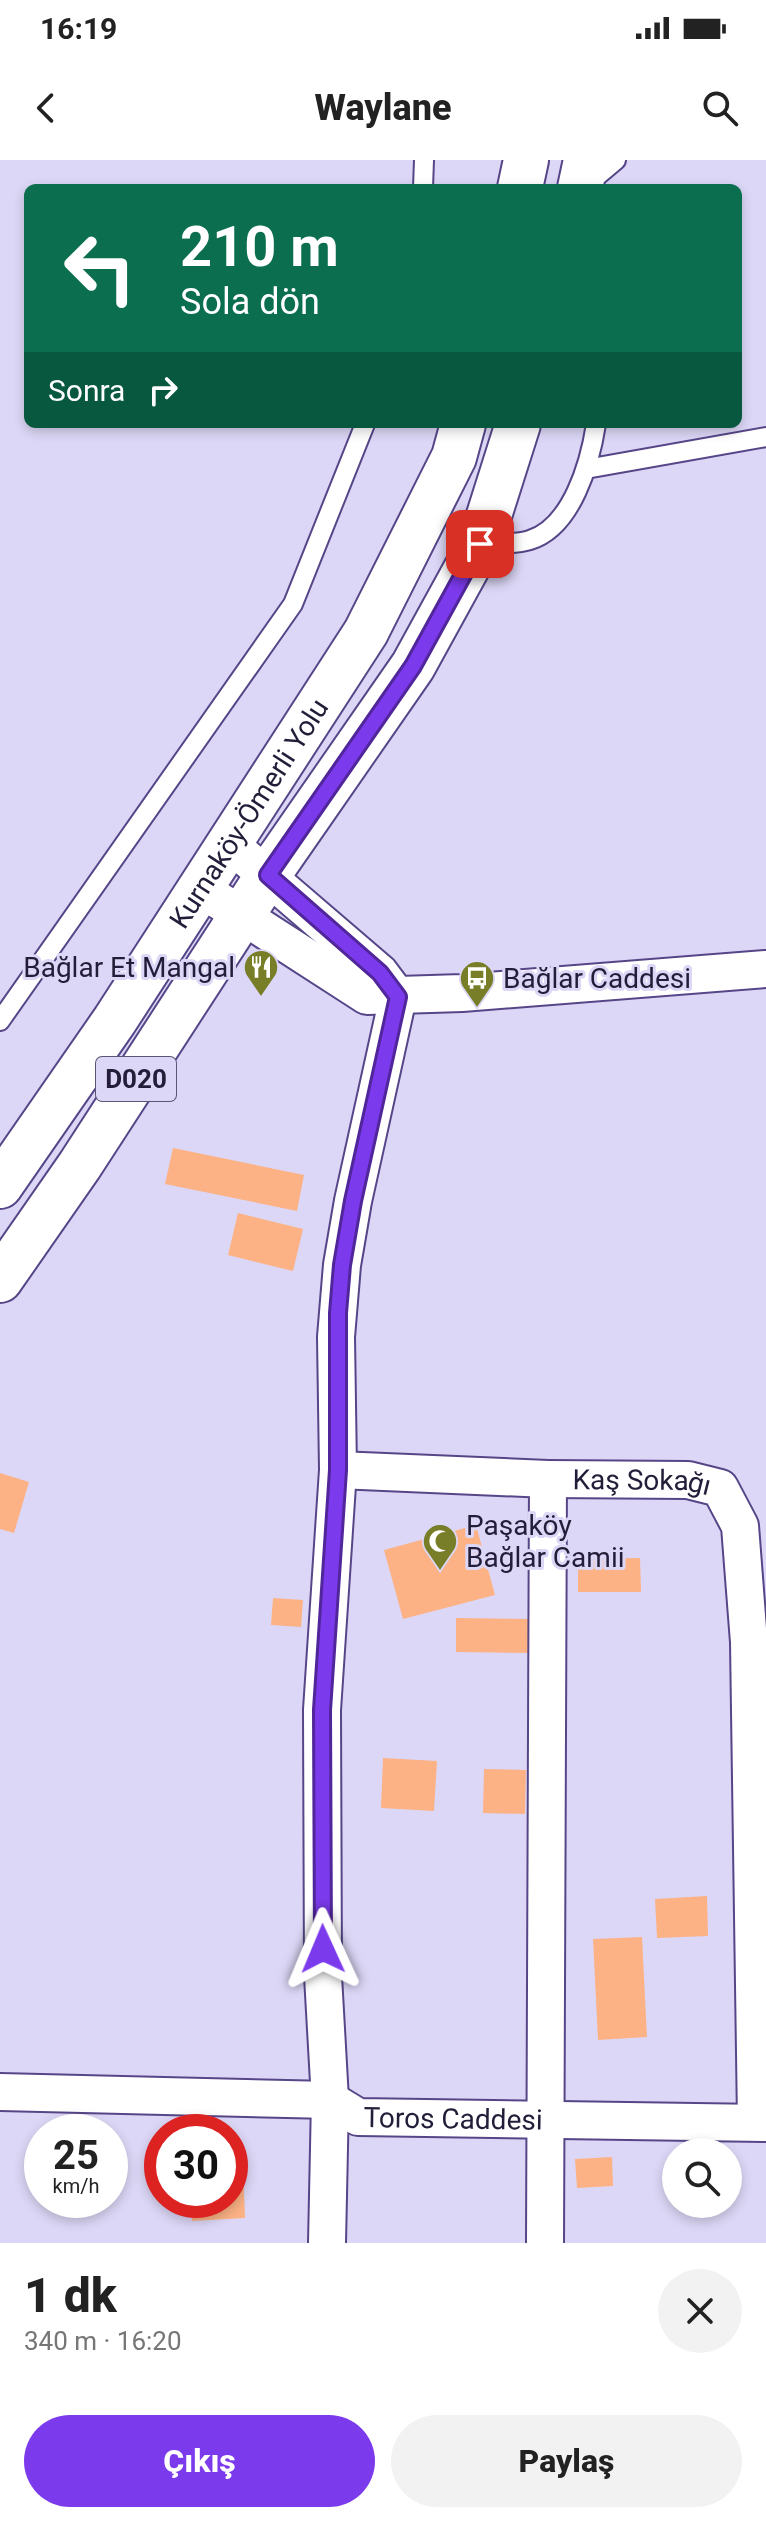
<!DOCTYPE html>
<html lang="tr">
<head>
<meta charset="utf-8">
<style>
  :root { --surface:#fff; --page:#f2f2f2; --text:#222; --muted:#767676; --accent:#7c3aed }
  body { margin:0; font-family:Roboto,sans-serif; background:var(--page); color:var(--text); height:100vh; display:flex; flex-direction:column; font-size:30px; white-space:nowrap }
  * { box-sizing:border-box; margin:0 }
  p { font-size:26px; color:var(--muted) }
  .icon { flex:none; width:44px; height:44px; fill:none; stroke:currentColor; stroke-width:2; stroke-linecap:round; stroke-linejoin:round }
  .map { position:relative; height:2083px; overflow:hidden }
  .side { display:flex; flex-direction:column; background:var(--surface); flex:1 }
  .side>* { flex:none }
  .top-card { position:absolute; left:24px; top:24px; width:718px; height:244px; border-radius:12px; box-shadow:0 4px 12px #0003; background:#0b6e4f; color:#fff; overflow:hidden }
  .fabs { position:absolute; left:662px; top:1978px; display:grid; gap:16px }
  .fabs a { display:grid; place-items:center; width:80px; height:80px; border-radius:50%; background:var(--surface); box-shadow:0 4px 12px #0003; font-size:40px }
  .speed { position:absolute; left:24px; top:1954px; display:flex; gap:16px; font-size:40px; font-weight:700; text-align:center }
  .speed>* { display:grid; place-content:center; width:104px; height:104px; border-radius:50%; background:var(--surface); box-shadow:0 4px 12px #0003; line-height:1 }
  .speed small { font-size:20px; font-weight:400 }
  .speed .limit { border:12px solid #d22; background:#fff; color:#111 }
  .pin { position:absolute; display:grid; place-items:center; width:68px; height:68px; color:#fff; margin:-34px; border-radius:16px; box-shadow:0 4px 12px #0006 }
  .me { position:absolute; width:88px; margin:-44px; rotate:359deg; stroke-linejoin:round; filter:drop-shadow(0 0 6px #0008) }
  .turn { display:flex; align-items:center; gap:28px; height:168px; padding:0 24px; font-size:36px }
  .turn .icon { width:104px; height:104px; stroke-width:2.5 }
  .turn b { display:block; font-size:56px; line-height:68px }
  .then { display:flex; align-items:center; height:76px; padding:0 24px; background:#0003; gap:16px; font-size:30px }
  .round { display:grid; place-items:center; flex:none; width:84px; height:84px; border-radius:42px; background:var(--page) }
  .head { display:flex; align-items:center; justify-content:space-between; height:136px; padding:0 24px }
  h1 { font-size:48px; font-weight:800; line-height:60px }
  .button { display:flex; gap:16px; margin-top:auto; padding:16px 24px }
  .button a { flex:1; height:92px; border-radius:48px; background:var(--accent); color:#fff; font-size:32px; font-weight:800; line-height:92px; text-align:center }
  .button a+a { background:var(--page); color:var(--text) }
  .status { display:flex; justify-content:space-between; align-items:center; height:56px; padding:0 40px; background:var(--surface); direction:ltr }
  .status svg { height:22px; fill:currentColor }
  header { display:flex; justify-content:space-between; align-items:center; height:104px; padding:0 24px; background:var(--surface); font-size:36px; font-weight:800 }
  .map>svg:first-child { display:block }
</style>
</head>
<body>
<div class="status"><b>16:19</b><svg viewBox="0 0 49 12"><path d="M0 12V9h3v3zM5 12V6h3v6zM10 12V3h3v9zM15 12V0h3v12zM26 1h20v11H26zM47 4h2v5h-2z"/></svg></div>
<header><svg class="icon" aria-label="back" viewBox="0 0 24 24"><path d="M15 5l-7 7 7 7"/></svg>Waylane<svg class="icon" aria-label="search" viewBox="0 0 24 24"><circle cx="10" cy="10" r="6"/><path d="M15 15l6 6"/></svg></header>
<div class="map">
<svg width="766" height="2083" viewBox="0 0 766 2083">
  <rect width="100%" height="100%" fill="#dcd7f6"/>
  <path fill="#fcb285" d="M173,988L304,1015L297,1051L165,1024Z
    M238,1053L303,1069L293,1111L228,1095Z
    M0,1313L29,1322L14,1373L0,1369Z
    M476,1365L495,1435L403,1459L384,1390Z
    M640,1398L641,1432H578V1399Z
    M273,1438L303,1440L301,1467L271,1465Z
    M456,1458L534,1459L533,1493L456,1492Z
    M383,1598L437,1601L434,1651L381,1648Z
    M484,1609L526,1610L525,1654L483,1653Z
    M707,1736L708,1776L657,1778L655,1739Z
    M642,1777L647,1877L598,1880L593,1779Z
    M612,1997L613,2026L577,2028L575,1999Z
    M230,2006H243L245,2058L192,2061L191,2040H230Z"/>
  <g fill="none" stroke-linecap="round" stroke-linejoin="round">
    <g stroke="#564688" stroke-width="22">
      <path id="lane" d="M591,21L616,0
        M423,28L424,0
        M586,309L766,277
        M480,384C496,383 515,385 530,380C572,367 590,303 596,264
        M0,861L293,444L365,264"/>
    </g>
    <g stroke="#564688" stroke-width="40">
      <g id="street">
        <path d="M231,685L380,813L398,837L353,1041L342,1105L336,1177L338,1310L322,1550L323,1816L330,1940L327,2083"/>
        <path d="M201,729L367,836L462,833L766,809"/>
        <path d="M338,1310L548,1319L545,2083"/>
        <path id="s1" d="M548,1319L688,1320L720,1328L740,1366L749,1482L756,1961"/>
        <path id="s2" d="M0,1932L330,1940L358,1957L766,1963"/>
      </g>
    </g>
    <g stroke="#564688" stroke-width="48">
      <g id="highway">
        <path d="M520,28L526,0"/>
        <path d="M580,28L586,0"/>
        <path id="s3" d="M0,1026L115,860L366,472L454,297L463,264"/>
        <path d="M0,1120L80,1005L268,715L413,506L480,384L518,264"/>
      </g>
    </g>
    <use href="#lane" stroke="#fff" stroke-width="18"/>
    <use href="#street" stroke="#fff" stroke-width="36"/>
    <use href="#highway" stroke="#fff" stroke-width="44"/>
  </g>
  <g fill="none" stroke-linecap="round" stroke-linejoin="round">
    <g stroke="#51269a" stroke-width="20">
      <path id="route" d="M323,1789L322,1550L338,1310V1153L342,1105L353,1041L398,837L380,813L268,715L413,506L480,384"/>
    </g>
    <use href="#route" stroke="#7c3aed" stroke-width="14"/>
  </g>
  <defs>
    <g id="restaurant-pin" transform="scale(1.8)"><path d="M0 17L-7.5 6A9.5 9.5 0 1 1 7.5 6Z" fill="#787d27" stroke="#dcd7f6"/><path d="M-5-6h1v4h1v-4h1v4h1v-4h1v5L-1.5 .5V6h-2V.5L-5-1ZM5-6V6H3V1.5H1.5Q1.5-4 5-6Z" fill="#fff"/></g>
    <g id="bus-pin" transform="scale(1.8)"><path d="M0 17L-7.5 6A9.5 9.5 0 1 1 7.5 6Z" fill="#787d27" stroke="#dcd7f6"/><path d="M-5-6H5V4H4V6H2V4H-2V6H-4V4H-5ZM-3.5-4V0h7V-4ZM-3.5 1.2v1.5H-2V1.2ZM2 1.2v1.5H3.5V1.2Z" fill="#fff"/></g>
    <g id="mosque-pin" transform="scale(1.8)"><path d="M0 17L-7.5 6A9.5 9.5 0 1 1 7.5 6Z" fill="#787d27" stroke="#dcd7f6"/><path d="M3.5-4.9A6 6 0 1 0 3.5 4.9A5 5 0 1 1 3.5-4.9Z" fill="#fff"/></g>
  </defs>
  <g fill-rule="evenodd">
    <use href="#restaurant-pin" x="261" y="807"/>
    <use href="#bus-pin" x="477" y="818"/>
    <use href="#mosque-pin" x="440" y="1381"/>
  </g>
  <g text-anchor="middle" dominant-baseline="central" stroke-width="6" stroke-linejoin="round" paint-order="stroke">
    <rect fill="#dcd7f6" stroke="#5a5572" stroke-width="2" x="96" y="897" width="80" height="44" rx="6"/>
    <g font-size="26" font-weight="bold" fill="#231d39">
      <text x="136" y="919">D020</text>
    </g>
    <g font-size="28" fill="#231d39" stroke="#dcd7f6">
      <text stroke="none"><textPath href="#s3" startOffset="448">Kurnaköy-Ömerli Yolu</textPath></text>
      <text stroke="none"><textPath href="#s1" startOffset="94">Kaş Sokağı</textPath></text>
      <text stroke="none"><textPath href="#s2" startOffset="458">Toros Caddesi</textPath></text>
    </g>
    <g font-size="28" fill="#231d39" stroke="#dcd7f6" text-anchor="start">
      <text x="235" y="807" text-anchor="end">Bağlar Et Mangal</text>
      <text x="503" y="818">Bağlar Caddesi</text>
      <text x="466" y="1365">Paşaköy<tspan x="466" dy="32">Bağlar Camii</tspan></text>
    </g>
  </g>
</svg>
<div class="fabs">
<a><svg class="icon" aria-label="search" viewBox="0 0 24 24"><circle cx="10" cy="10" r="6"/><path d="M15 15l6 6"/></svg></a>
</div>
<div class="speed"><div>25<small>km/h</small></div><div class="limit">30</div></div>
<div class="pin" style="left:480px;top:384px;background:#d93025"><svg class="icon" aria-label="arrive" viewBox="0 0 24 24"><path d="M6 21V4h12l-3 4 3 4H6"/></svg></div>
<svg class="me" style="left:323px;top:1789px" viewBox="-20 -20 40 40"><path d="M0-17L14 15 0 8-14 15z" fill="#7c3aed" stroke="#fff" stroke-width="4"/></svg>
<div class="top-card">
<div class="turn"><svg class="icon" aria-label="left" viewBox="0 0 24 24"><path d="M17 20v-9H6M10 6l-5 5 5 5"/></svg><div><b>210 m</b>Sola dön</div></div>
<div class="then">Sonra<svg class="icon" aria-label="right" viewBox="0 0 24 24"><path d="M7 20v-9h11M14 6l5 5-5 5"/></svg></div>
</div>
</div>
<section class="side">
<div class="head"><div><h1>1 dk</h1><p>340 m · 16:20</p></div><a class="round"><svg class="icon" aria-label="close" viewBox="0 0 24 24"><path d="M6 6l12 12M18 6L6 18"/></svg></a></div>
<div class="button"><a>Çıkış</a><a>Paylaş</a></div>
</section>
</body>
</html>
